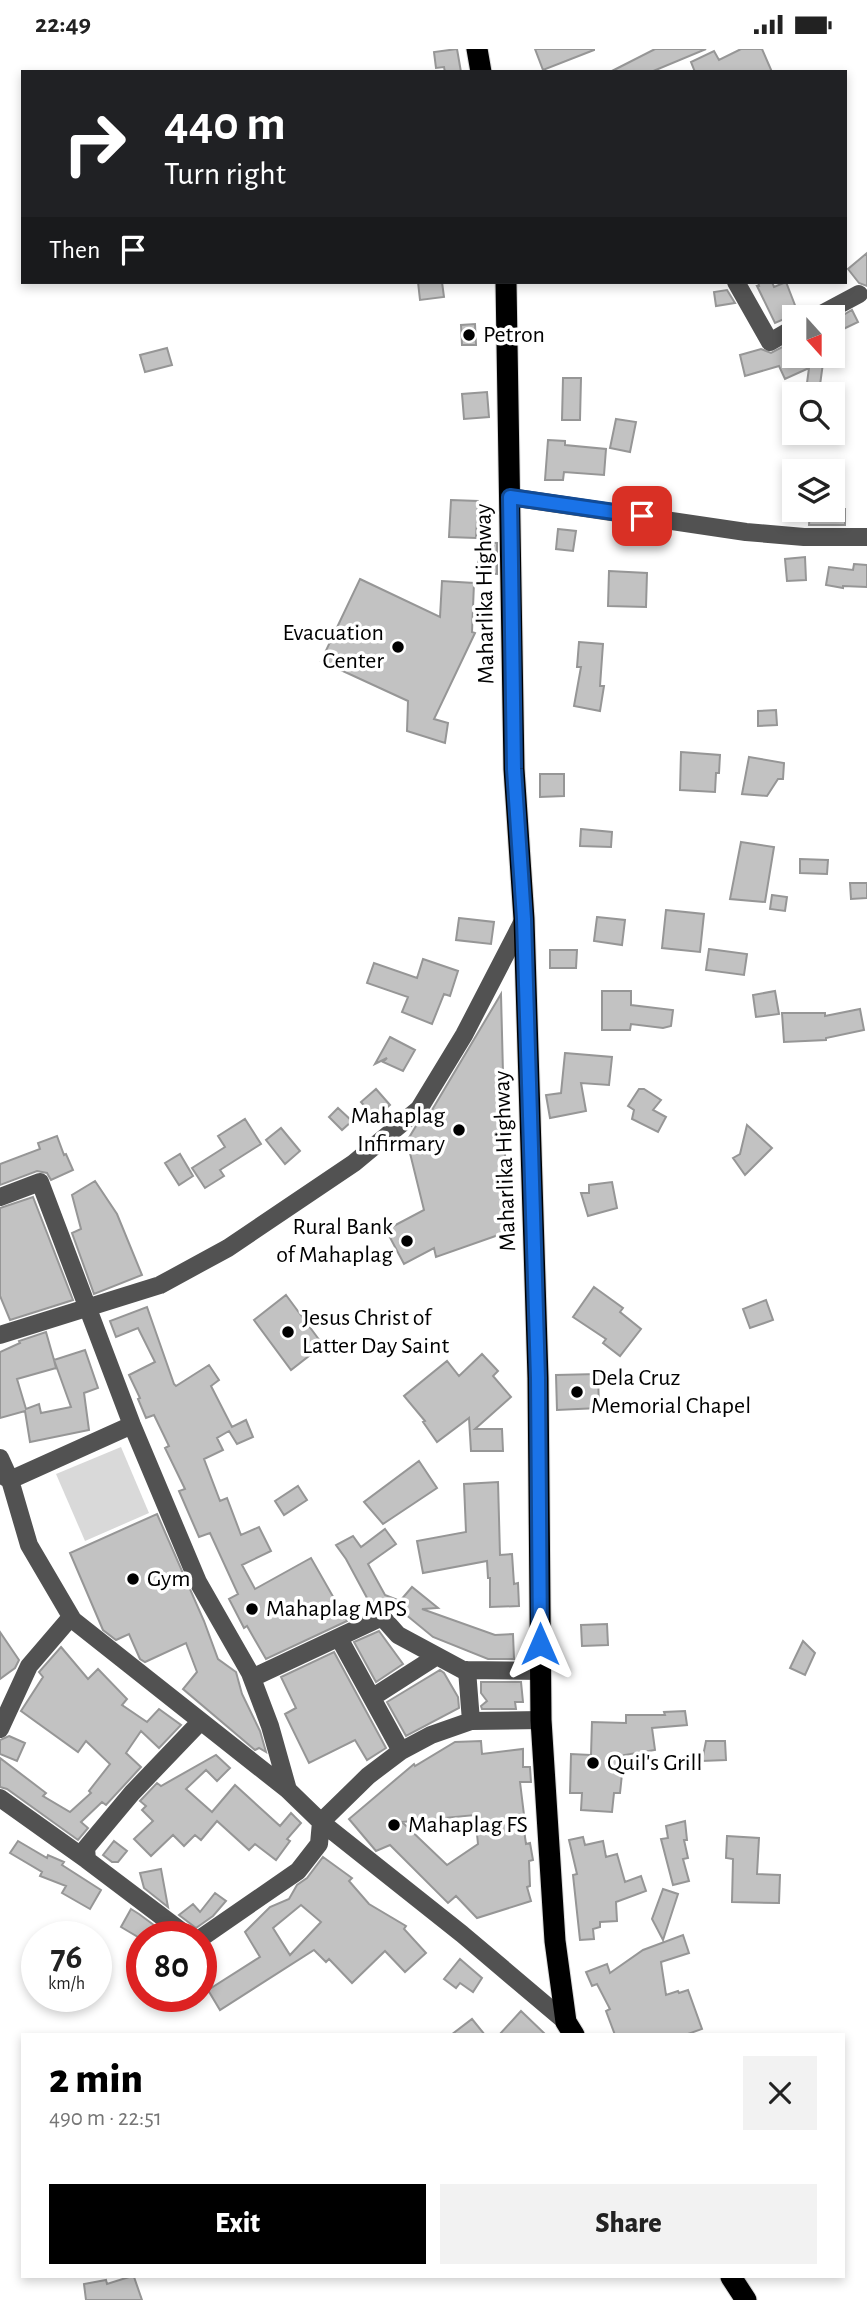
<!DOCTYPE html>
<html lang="en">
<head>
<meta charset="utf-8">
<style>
  :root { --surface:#fff; --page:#f2f2f2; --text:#222; --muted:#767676; --accent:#000 }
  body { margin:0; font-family:"Alegreya Sans",sans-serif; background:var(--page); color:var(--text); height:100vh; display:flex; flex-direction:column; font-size:26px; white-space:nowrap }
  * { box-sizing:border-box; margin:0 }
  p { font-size:23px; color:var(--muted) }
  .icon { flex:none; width:38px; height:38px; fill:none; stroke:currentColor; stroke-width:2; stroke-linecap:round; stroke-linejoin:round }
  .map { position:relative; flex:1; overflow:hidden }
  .panel { position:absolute; left:21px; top:1984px; width:824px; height:245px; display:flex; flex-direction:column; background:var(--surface); border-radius:0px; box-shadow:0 4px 10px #0003 }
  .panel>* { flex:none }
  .banner { position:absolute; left:21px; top:21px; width:826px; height:214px; border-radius:0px; box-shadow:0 4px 10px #0003; background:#202124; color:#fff; overflow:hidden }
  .needle { width:46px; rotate:159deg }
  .tools { position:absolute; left:782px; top:256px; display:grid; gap:14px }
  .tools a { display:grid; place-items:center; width:63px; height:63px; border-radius:0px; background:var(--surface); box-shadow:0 4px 10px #0003; font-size:35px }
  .speed { position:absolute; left:21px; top:1872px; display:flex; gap:14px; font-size:35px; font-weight:700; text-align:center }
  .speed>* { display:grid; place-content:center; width:91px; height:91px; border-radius:50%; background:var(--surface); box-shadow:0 4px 10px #0003; line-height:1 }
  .speed small { font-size:18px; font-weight:400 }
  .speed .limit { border:10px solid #d22; background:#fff; color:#111 }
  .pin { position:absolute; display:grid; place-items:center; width:60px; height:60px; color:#fff; margin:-30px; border-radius:14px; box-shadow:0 4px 10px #0006 }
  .me { position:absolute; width:77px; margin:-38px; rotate:0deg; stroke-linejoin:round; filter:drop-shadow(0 0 5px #0008) }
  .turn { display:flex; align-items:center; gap:24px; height:147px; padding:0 28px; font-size:32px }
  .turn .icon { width:91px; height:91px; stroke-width:2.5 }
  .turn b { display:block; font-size:49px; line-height:60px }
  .then { display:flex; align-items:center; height:66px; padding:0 28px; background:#0003; gap:14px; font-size:26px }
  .round { display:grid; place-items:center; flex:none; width:74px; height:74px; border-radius:0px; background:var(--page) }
  .summary { display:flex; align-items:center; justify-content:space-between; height:119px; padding:0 28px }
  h1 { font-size:42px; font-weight:800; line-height:52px; color:var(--accent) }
  .primary-button { display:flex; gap:14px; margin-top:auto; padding:14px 28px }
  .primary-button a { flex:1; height:80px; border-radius:0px; background:var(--accent); color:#fff; font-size:28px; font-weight:800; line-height:80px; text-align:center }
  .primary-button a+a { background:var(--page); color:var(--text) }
  .status { display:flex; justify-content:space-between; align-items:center; height:49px; padding:0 35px; background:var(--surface); direction:ltr }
  .status svg { height:19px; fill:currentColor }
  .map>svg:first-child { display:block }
</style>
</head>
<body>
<div class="status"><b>22:49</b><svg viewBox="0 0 49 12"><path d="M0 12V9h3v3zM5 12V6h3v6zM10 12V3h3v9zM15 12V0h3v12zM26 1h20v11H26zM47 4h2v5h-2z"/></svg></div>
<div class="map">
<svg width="867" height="2251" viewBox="0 0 867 2251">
  <rect width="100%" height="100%" fill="#fff"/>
  <path fill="#d9d9d9" d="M121,1398L149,1464L85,1492L56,1425Z"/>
  <path fill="#c2c2c2" stroke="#969696" stroke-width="2" fill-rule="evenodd" d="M457,0L461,23H445L444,18L436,19L434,3Z
    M535,0H594V1L543,21Z
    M655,0H706L651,23H610Z
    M741,0H762L772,23H695L691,13L714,2L719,11Z
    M867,204V237L859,234L848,220Z
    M418,233H442L444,248L420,251Z
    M758,233H772L774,238L786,233L798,264L775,274L757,237H759Z
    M727,241L735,254L716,257L714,243Z
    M852,261L858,273L837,283L833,272Z
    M475,275L476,296H462L461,276Z
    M792,293L794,306H798L800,310L823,314L820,336L807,334L809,319L785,330L779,317L745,327L740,306L761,300L771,304Z
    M167,299L172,316L145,323L140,306Z
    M563,329H581L580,371H562Z
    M487,343L489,368L464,370L462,345Z
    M616,370L636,373L630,403L610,399Z
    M548,391L565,392V396L606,400L604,426L564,423L563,431H545Z
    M451,451L478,452L476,489L449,488Z
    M810,460H845V476H809Z
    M558,480L576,482L573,502L556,500Z
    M478,493L497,494V525L478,524Z
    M805,508L806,531L787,532L785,510Z
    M854,515L867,516V538L843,537V539L826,536L829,518L853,521Z
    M609,522L647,524L646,558L608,557Z
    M360,530L440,568L442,532L474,534L472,583L475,584L434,670L448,674L445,694L407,682L408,652L321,612Z
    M579,593L603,595L600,637H604L600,662L574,657L581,618H577Z
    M776,661L777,676L758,677V662Z
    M681,703L720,706L719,724H716L715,743L680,741Z
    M749,708L784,714L783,730H778L767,747L742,745Z
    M540,725H564V747L540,748Z
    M581,780L612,783L611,798L580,797Z
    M741,793L774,798L765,853L730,850Z
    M800,810L828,811L827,825L800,824Z
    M850,834H867V849L851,850Z
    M772,846L787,848L785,862L770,860Z
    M666,861L704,865L700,903L662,899Z
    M597,868L625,871L622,896L594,892Z
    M459,869L494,873L491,895L456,891Z
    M709,900L747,905L744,926L706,921Z
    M550,901H577L576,919H550Z
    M423,910L458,922L450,947L444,945L432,975L402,963L408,948L367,934L374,914L417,929Z
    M602,942H631V956L673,961L671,977L663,979L631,975L630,981H602Z
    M775,942L779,965L756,968L753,946Z
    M501,945L507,1183L436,1208L434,1199L404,1215L386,1181L424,1161L407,1092L416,1077L429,1066Z
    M860,960L864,981L826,989V991L784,993L782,964H825V967Z
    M390,988L415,1001L403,1022L383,1013L387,1009L375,1015Z
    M565,1004L612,1008L609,1036L581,1034L586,1062L550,1069L546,1046L561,1044Z
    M376,1040L390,1056L375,1069L361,1053Z
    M639,1040H644L661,1051L653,1061L666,1068L658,1083L632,1070L634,1061L628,1057Z
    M338,1059L352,1072L342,1081L329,1068Z
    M245,1070L261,1095L220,1121L224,1127L205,1139L192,1119L225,1098L218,1087Z
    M747,1076L772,1099L745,1126L733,1109L740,1105Z
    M281,1079L300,1102L285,1115L266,1091Z
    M57,1087L64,1106L66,1105L73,1121L51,1131L47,1124L37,1122L0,1136V1115L40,1100L38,1094Z
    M180,1105L193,1127L179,1136L165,1114Z
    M95,1132L117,1165L142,1226L94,1245L72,1184L81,1180L72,1146Z
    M612,1133L617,1159L588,1167L581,1144H589V1136Z
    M33,1148L73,1251L10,1271L0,1247V1159Z
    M594,1238L623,1259L620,1263L641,1280L620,1307L603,1294L606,1290L573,1268Z
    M286,1246L323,1296L291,1321L254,1271Z
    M766,1251L773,1271L750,1279L743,1260Z
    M147,1258L174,1335L176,1337L209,1316L219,1331L211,1337L232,1378L246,1371L253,1388L237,1395L229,1382L217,1389L223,1401L204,1410L220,1452L227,1449L241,1486L259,1478L271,1502L242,1516L255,1540L311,1509L347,1572L266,1610L247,1577L244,1579L229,1550L238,1545L210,1484L199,1488L179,1442L185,1440L165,1399L169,1397L154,1366L146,1369L138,1350L140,1349L129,1326L155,1313L138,1279L116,1288L110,1272Z
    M46,1283L54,1311L85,1301L98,1339L84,1344L89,1381L30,1393L25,1362L0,1369V1303L20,1294L19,1292ZM54,1311L71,1358L41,1364L39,1355L26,1360L17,1330L56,1319Z
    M482,1305L498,1322L493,1327L511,1348L475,1380H502L503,1402H471L469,1369L437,1393L423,1373L425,1372L404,1347L447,1312L459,1327Z
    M598,1325L599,1359L557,1361L556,1326Z
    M419,1412L437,1439L383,1475L364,1453Z
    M498,1433L500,1506L512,1505L514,1535L518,1534L519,1557L490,1558V1529H488L487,1512L423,1524L417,1492L466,1483L464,1435Z
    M298,1437L307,1451L284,1466L275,1452Z
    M157,1465L204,1572L218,1610L236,1623L242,1645L260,1682L266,1703L259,1699L255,1701L183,1640L197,1623L186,1594L145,1613L140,1610L129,1585L116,1591L103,1581L70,1504Z
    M385,1480L396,1495L368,1515L385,1546L400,1552L412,1538L438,1559L422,1560L495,1586L513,1585L514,1610H488L433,1588L399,1560L393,1561L395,1558L388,1552L391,1558L389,1559L383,1557L373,1560L346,1510L336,1496L353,1487L361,1498Z
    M607,1575L608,1596L582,1597L581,1576Z
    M379,1582L403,1615L376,1633L354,1593Z
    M0,1583L19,1611L15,1619L0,1630Z
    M803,1592L815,1604L805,1626L790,1619Z
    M61,1598L88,1630L98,1620L127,1650L122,1656L147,1673L159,1660L181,1676L159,1699L141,1682L126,1704L141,1718L106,1756L102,1753L81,1773L88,1779L78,1791L7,1740L0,1738V1709L46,1744L43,1747L70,1763L91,1744L89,1742L110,1715L86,1692L78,1703L21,1662L43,1628L39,1623Z
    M334,1603L386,1699L367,1711L355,1691L309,1714L285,1665L296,1659L281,1628Z
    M440,1621L444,1624L458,1648L459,1659L406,1687L387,1653Z
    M481,1633H521L523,1653H515L516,1660H482L481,1657L487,1652L481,1644Z
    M685,1662L687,1676L652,1679L655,1701L624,1706L620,1744H614L612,1763L581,1761L582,1744H570L571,1705L591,1706L592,1673L626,1674V1666H665L664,1663Z
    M9,1687L25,1694L17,1712L0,1705V1691Z
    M481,1692L482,1705L523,1700V1718H530L531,1733H520L524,1766L522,1767L526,1795L530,1794L533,1811L529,1812L530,1837L527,1838L531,1852L477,1869L456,1847L448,1854L390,1796L376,1802L349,1770L414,1715L415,1717L455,1693ZM475,1766L478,1795L447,1816L402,1773Z
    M706,1692H725L726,1711L702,1712Z
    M216,1706L230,1719L217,1732L206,1721L186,1740L212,1763L235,1736L280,1777L291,1764L301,1774L287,1790L290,1792L276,1811L255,1795L249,1801L217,1772L201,1791L195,1786L184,1797L173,1786L151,1807L134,1790L153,1772L142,1761L146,1757L140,1752L157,1734L161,1737Z
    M685,1772L687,1791H684L688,1809L683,1810L689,1832L673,1836L661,1790L668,1789L666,1777Z
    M727,1787L759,1789L757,1825L780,1826L779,1854L732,1853L733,1810L726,1809Z
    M583,1788L585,1796L603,1792L606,1808L617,1805L625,1833L641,1827L646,1842L616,1853L617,1872L600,1873V1878L593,1880L594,1890L580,1891L573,1826L577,1825L569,1791Z
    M18,1792L47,1809L48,1806L64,1813L62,1816L101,1841L90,1860L62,1844L66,1837L40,1827L42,1823L10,1804Z
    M114,1792L127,1802L118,1813H112L103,1806Z
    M323,1808L352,1829L349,1832L369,1855L406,1877L404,1880L426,1904L405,1923L385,1902L352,1934L329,1910L326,1913L314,1901L220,1961L208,1941L260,1908L245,1883L270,1858L289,1850L297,1836L307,1829ZM301,1856L321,1873L290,1906L273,1879Z
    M161,1820L168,1858L144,1839L140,1824Z
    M663,1840L678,1845L663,1891L652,1870Z
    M215,1844L226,1852L213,1867L196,1879L179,1866L193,1855L200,1863Z
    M131,1860L139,1865L170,1888H138L121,1878Z
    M683,1886L689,1904L661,1913L666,1946L678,1942L679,1944L688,1941L702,1980L685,1986H615L606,1962L610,1960L597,1935L592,1937L586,1923L607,1915L610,1924L643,1901Z
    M460,1910L482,1929L473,1943L460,1934L456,1939L444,1930Z
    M521,1962L546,1986H499Z
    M472,1970L485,1986H451Z
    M129,2228H134L142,2251H86L84,2235L106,2231L107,2235Z"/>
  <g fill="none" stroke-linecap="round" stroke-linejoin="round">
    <g stroke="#dbdbdb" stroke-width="23">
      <path id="highway" d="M477,0L481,23
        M506,233L514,720L524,870L538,1329L541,1671L555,1892L566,1973L574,1986
        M731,2228L746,2251"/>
    </g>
    <path stroke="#525252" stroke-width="18" d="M736,233L770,293L794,279
      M816,268L859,245
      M510,448L746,483L804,488H867
      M0,1148L40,1133L132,1376L198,1533L250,1624L270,1677L288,1741
      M0,1286L160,1236L228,1199L354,1114L419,1060L464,986L524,870
      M0,1409L10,1431L29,1496L73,1571L288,1741L321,1773L462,1885L566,1973
      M0,1425L10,1431L132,1376
      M339,1589L401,1702
      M467,1621L471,1672
      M252,1629L382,1568L398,1586L463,1621L541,1622
      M373,1648L437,1607
      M0,1680L29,1617L71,1568
      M0,1749L87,1811
      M189,1888L87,1811L86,1799L132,1744L200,1673
      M201,1889L298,1822L319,1795L321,1773L368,1727L401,1702L431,1686L471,1672L541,1671"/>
    <use href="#highway" stroke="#000" stroke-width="21"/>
  </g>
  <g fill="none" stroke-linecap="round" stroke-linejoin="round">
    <g stroke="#114b97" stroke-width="18">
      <path id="route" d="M540,1595L538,1329L524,870L514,720L510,448L642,467"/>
    </g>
    <use href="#route" stroke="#1a73e8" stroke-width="12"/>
  </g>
  <g fill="#000" stroke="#fff" stroke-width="2.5">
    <circle cx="469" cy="286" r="7"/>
    <circle cx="398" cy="598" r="7"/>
    <circle cx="459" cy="1081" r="7"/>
    <circle cx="407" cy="1192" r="7"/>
    <circle cx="288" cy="1283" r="7"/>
    <circle cx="577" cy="1343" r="7"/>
    <circle cx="133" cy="1530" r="7"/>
    <circle cx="252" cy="1560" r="7"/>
    <circle cx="593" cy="1714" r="7"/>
    <circle cx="394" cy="1776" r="7"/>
  </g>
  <g text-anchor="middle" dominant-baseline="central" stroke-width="7" stroke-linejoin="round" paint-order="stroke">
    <g font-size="24" fill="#000" stroke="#fff" text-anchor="start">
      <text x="483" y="286">Petron</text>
      <text x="384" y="584" text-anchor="end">Evacuation<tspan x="384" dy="28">Center</tspan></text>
      <text x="445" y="1067" text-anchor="end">Mahaplag<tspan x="445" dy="28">Infirmary</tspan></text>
      <text x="393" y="1178" text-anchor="end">Rural Bank<tspan x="393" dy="28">of Mahaplag</tspan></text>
      <text x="302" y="1269">Jesus Christ of<tspan x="302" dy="28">Latter Day Saint</tspan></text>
      <text x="591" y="1329">Dela Cruz<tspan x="591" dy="28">Memorial Chapel</tspan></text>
      <text x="147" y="1530">Gym</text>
      <text x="266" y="1560">Mahaplag MPS</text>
      <text x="607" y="1714">Quil's Grill</text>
      <text x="408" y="1776">Mahaplag FS</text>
    </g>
    <g font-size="24" fill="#000" stroke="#fff">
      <text transform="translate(485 545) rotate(-91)">Maharlika Highway</text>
      <text transform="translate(505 1112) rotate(-92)">Maharlika Highway</text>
    </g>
  </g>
</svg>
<div class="tools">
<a><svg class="needle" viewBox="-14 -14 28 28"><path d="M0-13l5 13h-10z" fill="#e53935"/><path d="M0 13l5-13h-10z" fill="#767676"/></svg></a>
<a><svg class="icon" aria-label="search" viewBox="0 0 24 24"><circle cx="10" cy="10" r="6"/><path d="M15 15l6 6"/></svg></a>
<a><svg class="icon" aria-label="layers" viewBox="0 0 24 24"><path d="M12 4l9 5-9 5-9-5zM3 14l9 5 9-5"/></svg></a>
</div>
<div class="speed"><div>76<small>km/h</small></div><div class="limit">80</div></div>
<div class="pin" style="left:642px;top:467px;background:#d93025"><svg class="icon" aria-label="arrive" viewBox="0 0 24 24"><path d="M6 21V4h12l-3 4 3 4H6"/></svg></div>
<svg class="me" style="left:540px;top:1595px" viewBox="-20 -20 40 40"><path d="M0-17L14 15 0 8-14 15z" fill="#1a73e8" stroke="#fff" stroke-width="4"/></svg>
<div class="banner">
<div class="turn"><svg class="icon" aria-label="right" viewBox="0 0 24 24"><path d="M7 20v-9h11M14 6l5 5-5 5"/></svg><div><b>440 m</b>Turn right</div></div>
<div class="then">Then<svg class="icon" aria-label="arrive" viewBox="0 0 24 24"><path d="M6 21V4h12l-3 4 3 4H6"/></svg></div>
</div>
<section class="panel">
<div class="summary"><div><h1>2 min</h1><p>490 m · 22:51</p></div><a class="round"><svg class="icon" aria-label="close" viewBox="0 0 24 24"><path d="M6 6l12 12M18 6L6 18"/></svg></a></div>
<div class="primary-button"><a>Exit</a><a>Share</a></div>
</section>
</div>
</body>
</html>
